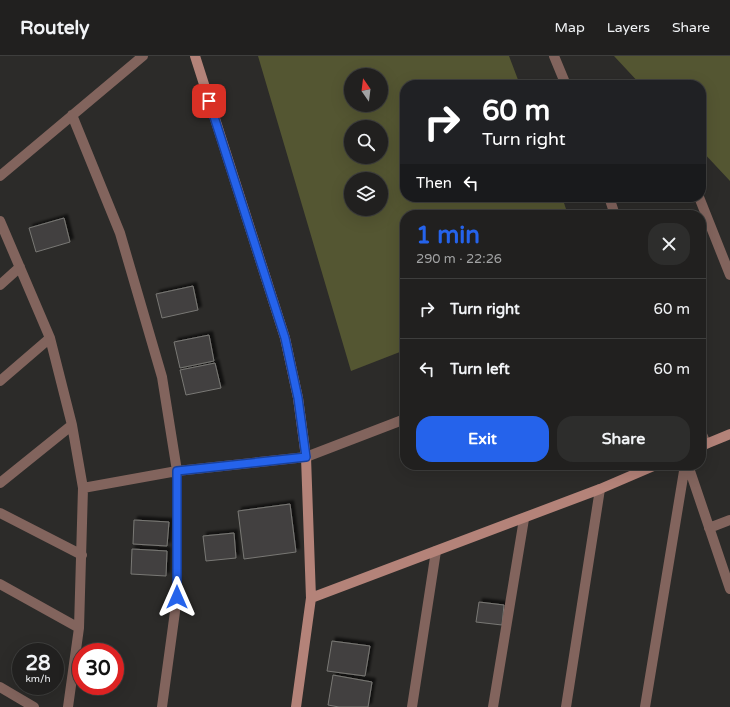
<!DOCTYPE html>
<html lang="en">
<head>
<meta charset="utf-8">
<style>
  :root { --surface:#21201f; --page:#2d2d2c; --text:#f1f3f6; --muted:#a2a3a4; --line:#3e3e3d; --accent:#2563eb }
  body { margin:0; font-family:"Varela Round",sans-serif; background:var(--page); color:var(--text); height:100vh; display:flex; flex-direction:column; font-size:15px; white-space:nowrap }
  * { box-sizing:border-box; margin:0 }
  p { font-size:13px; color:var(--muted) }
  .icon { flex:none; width:22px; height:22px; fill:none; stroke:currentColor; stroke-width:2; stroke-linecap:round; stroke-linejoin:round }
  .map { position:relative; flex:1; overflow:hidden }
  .side { position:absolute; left:400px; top:154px; width:306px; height:260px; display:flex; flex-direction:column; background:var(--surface); border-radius:16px; box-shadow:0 4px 16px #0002,0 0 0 1px var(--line) }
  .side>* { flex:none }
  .top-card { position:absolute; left:400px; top:24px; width:306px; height:122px; border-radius:16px; box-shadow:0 4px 16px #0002,0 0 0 1px var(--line); background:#202124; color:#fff; overflow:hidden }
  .needle { width:26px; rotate:346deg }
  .tools { position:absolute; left:344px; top:12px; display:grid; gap:8px }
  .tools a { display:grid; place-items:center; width:44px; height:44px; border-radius:50%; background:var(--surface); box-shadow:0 4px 16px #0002,0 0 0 1px var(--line); font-size:20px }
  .speed { position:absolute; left:12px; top:587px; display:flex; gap:8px; font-size:20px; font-weight:700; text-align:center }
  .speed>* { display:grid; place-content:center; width:52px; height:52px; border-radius:50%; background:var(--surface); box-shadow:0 4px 16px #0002,0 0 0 1px var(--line); line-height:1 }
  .speed small { font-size:10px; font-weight:400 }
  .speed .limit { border:6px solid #d22; background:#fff; color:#111 }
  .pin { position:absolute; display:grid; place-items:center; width:34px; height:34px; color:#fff; margin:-17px; border-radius:8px; box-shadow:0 2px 6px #0006 }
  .me { position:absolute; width:44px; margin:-22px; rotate:0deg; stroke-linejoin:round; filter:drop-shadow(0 0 3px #0008) }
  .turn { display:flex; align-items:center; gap:14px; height:84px; padding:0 16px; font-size:18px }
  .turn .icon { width:52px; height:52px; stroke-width:2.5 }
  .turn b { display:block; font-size:28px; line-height:34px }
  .then { display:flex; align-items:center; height:38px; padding:0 16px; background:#0003; gap:8px; font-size:15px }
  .round { display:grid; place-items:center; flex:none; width:42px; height:42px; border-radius:16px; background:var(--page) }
  .summary { display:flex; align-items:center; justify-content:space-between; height:68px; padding:0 16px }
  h1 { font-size:24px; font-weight:700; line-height:30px; color:var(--accent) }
  .primary-button { display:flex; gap:8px; margin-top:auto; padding:8px 16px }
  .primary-button a { flex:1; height:46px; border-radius:16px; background:var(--accent); color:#fff; font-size:16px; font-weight:700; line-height:46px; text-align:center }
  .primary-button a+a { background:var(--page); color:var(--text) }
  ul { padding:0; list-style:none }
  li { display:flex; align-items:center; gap:12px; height:60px; padding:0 16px; border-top:1px solid var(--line) }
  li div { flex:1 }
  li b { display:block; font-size:15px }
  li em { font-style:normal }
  header { display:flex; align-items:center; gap:24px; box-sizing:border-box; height:56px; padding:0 20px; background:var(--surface); border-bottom:1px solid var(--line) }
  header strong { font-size:19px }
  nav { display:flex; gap:22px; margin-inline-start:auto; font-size:14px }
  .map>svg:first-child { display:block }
</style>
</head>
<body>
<header>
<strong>Routely</strong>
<nav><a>Map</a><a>Layers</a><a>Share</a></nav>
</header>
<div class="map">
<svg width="730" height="651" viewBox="0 0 730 651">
  <defs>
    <filter id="shadow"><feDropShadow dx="3.5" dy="-3.5" stdDeviation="1" flood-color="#0009"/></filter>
  </defs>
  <rect width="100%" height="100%" fill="#2c2b29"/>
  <path fill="#545632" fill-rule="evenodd" d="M258,0H509L520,29H405V141H562L568,159H405V294L351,315ZM351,19H381V49H351ZM351,71H381V101H351ZM351,123H381V153H351Z
    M614,0H730V125L701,94V29H641Z"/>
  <path fill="#42413f" stroke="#797875" filter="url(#shadow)" d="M64,162L70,186L36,196L29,172Z
    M193,230L198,254L162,262L156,238Z
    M209,279L214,305L180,312L174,286Z
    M215,307L221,332L186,339L180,314Z
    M290,448L296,496L244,503L238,455Z
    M134,464L169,466L167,490L133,488Z
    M234,477L236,502L206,505L203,480Z
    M132,493L167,495L166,520L131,518Z
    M479,546L504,549L502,569L476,566Z
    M332,585L370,590L365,620L327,615Z
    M333,619L372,626L368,651H339L328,649Z"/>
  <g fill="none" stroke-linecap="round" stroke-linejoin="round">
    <path stroke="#82645d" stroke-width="10" d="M554,0L566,29
      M72,59L120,177L162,321L177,415V541L162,651
      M0,120L143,0
      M609,141L615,159
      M699,141L730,219
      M0,165L50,282L72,369L83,432L79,572L68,651
      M0,229L20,211
      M0,325L50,282
      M701,376L706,388
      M688,409L730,533
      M0,427L72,369
      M83,432L177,415L306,401L405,363
      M0,457L82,499
      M709,472L730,464
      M0,528L79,572
      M0,631L34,651
      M412,651L436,495
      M493,651L524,463
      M566,651L600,433
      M645,651L685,409"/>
    <path stroke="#b48379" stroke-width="10" d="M195,0L285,282L298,342L306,401L311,542L296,651
      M701,390L730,378
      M311,542L600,433L656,409"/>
  </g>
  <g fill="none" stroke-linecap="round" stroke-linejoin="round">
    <g stroke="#184099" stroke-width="10">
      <path id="route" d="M177,541V415L306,401L298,342L285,282L209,45"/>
    </g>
    <use href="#route" stroke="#2563eb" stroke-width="7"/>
  </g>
</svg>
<div class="tools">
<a><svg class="needle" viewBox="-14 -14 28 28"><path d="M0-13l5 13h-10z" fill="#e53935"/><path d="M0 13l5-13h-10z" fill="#a2a3a4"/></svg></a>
<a><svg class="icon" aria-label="search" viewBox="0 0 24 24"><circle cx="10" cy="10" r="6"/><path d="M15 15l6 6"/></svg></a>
<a><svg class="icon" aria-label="layers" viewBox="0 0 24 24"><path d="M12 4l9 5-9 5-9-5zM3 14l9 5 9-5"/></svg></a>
</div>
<div class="speed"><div>28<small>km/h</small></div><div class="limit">30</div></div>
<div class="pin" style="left:209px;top:45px;background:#d93025"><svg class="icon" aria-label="arrive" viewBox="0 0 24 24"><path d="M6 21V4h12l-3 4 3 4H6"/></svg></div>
<svg class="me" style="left:177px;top:541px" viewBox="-20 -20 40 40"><path d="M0-17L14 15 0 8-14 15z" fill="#2563eb" stroke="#fff" stroke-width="4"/></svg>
<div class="top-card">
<div class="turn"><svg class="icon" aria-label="right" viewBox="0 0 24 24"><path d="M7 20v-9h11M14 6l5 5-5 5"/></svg><div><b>60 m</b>Turn right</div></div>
<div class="then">Then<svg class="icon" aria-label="left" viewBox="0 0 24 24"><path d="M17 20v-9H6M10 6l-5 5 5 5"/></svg></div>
</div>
<section class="side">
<div class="summary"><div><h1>1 min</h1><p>290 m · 22:26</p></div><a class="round"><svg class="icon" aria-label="close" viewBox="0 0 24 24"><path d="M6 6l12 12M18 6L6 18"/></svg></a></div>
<ul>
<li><svg class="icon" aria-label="right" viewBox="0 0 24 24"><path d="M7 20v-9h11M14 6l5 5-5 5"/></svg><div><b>Turn right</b></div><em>60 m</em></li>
<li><svg class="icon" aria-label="left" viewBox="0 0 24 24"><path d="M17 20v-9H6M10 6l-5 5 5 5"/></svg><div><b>Turn left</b></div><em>60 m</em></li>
</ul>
<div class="primary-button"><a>Exit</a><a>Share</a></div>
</section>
</div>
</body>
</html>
